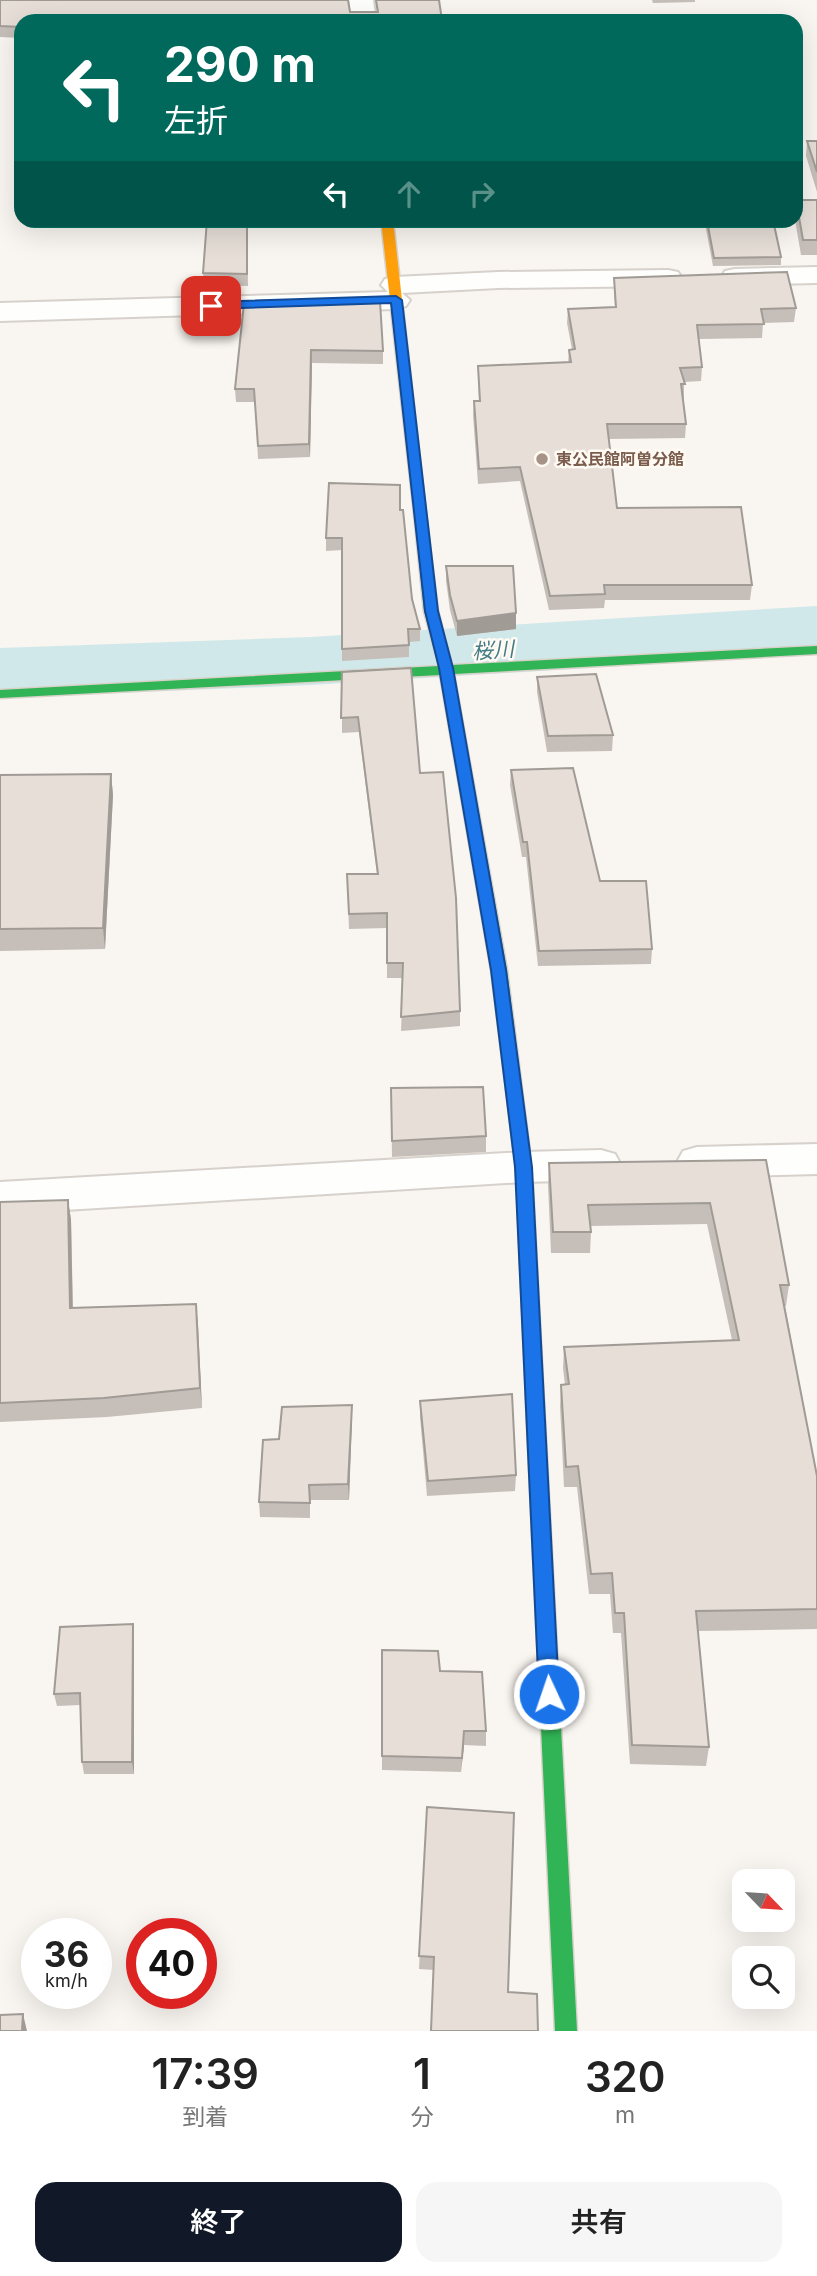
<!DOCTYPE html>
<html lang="ja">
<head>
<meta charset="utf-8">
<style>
  :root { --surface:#fff; --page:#f6f6f6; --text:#222; --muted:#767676; --accent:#111827 }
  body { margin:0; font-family:Inter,"Noto Sans JP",sans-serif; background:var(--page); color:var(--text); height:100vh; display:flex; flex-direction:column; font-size:26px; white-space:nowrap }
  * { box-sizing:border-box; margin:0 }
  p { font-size:23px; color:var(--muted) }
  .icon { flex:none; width:38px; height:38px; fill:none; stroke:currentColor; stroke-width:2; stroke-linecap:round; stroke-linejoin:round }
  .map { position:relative; height:2031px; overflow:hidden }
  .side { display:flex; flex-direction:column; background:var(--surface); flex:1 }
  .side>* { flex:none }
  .guide { position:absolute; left:14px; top:14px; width:789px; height:214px; border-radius:21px; box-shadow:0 7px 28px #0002; background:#00695c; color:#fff; overflow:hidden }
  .needle { width:46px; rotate:115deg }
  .fabs { position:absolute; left:732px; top:1869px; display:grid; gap:14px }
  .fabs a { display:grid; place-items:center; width:63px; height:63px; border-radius:14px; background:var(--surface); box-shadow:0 7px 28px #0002; font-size:35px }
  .speed { position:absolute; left:21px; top:1918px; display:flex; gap:14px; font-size:35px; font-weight:700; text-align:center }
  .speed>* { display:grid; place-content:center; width:91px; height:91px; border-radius:50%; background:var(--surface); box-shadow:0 7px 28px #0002; line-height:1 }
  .speed small { font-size:18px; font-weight:400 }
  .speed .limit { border:10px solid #d22; background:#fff; color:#111 }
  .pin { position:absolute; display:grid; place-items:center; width:60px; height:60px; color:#fff; margin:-30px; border-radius:14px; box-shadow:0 4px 10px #0006 }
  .me { position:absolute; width:77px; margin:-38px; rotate:357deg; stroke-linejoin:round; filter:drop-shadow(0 0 5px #0008) }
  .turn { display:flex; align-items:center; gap:24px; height:147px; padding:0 35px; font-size:32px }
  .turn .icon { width:91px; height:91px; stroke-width:2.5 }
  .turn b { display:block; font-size:49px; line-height:60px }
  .lanes { display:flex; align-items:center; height:66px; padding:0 35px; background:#0003; justify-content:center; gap:35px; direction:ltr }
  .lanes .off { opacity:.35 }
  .eta { display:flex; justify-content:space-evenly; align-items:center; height:119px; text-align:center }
  .eta b { font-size:42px; font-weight:600; line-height:49px }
  .action { display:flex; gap:14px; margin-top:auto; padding:14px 35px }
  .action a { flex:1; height:80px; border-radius:21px; background:var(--accent); color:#fff; font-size:28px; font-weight:600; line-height:80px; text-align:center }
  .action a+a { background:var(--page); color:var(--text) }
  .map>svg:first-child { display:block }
</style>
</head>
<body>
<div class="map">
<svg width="817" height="2031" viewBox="0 0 817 2031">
  <rect width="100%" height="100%" fill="#f9f5f0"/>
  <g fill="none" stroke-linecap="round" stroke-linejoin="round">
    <path fill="#d0e8ea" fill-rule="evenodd" d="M817,606V654L311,685L0,698V648L311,637Z"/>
    <g stroke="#d7d1cb" stroke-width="4">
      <path id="street" d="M349,0H373L376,21H352Z
        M817,267V283L735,285L725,283L721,277L725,271L735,269Z
        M668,270L678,272L682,278L678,284L668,286L498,288L402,293L410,300L406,306L396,309L0,321V303L388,292L381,285L385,279L395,277L498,272Z
        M817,1144V1174L697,1177L683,1173L677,1162L683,1151L697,1147Z
        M601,1150L615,1154L621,1165L615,1176L601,1180L524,1182L0,1214V1182L524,1152Z"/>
    </g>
    <g stroke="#d9d2cb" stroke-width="3">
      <path id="fast" d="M420,509L426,513L438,611L452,665L817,646V654L454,674L507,970L532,1169L530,1173H518L516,1169L491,970L440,675L0,698V690L439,666L424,611L414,513Z
        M536,1415L542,1417L545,1422L577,2031H555L527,1422L530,1417Z"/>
    </g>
    <g stroke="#d9d2cb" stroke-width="3">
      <path id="slow" d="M381,220H393L426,513L420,517L414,513Z
        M524,1163L530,1165L532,1169L545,1422L542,1427L536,1429L530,1427L527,1422L516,1169L518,1165Z"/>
    </g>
    <use href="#street" fill="#fefefd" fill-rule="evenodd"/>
    <use href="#fast" fill="#30b455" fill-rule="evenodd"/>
    <use href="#slow" fill="#ff9f0a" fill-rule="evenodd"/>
  </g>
  <path fill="#c6bfb9" d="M0,0L350,12H377L375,0H439L442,20L21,21V38L0,37Z
    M652,0H695V2L653,3Z
    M807,141H817V192L806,156Z
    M796,200H817V255H801L795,220H796Z
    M247,220L248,286L204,285L203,273Z
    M707,221L781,257V265L713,266L706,229Z
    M614,278L796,308L794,322L763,323L762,338L699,339L702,367L701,381L684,382V399H683L686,424L685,438L609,439L617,508L752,585L750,600H605L604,608L549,610L520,481L478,484L473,415L474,401H479L478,366L568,363L569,350L572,349L567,323L568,309L615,307L614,292Z
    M244,303L383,351V364L312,363L310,457L258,459L255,402H236L235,389Z
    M400,510L412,599L420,629V641L409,642V657L342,661V550L326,551V538Z
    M446,566L516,613V629L457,636L450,610L446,581Z
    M342,672L420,773L460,1011V1026L401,1031L403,978H387V928L349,929L347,874H377L359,732L342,733Z
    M537,677L613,735L612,751L547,752L537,692Z
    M511,770L600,881L652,949L651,964L538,966L526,857H522L510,785Z
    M111,774L113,795L105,949L0,951V775Z
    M391,1088L486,1136V1152L392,1157Z
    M766,1160L789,1285L786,1306H785L817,1476V1629L698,1631L709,1747L706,1766L630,1764L621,1633H613L610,1594H589L577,1487H564L560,1406L561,1385H565L563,1368L564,1347L732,1340L707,1224L591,1226V1232L590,1253H551L548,1184L549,1163Z
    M68,1200L71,1220L73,1308L196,1304L202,1408L107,1417L0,1422V1202Z
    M420,1401L516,1475L515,1491L427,1496L420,1417Z
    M352,1405L349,1500H310V1518L260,1517L259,1502L279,1439Z
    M133,1624L134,1636V1774H84L82,1762L80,1705L57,1706L54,1694Z
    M382,1650L440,1671L486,1731V1746L464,1745L461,1772L382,1770Z
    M427,1807L508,1992L538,2031L434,1970L419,1969Z"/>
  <path fill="#a19b96" d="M311,350L312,363L310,457L309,444Z
    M516,613V629L457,636V621Z
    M111,774L113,795L105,949L103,928Z
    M68,1200L71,1220L73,1328L70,1308Z
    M196,1304L198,1324L202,1408L200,1388Z
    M352,1405V1421L349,1500L348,1484Z
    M133,1624L134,1636V1774L132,1762Z
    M464,1731V1745L461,1772L462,1758Z
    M23,2014L27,2031H22Z"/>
  <path fill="#e6ded7" stroke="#a19b96" stroke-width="2" d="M0,0H348L350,12H378L376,0H439L442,20L595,21H21V27L0,26Z
    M807,141H817V172Z
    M796,200H817V240H803Z
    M207,220H247V274L203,273Z
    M773,220L781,257L714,258L707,221Z
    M787,272L796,308L761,309L764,324L697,325L702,367L680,368L685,384H681L686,424H607L617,508L741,507L752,585H604L605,594L550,596L520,467L479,469L474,401H480L478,366L571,362L569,350L575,349L568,309L616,307L614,278Z
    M380,301L383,351L311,350L309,444L258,446L254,389H235L244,303Z
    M329,483L400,485V510H403L412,599L420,629H408L409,645L342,649V538H326Z
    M446,566H513L516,613L457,621L450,595Z
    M411,668L420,773L443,772L456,898L460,1011L401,1017L403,963H387V913L349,914L347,874H378L358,717L341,718L342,672Z
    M596,674L613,735L548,736L537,677Z
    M573,768L600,881H646L652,949L539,951L527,842H523L511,770Z
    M111,774L103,928L0,929V775Z
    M483,1087L486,1136L392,1141L391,1088Z
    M766,1160L789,1285H780L817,1476V1609L696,1611L709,1747L632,1745L624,1613H615L612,1573L591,1574L578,1466L566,1467L561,1385L569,1384L564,1347L739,1340L710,1203L588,1205L591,1232H553L549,1163Z
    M68,1200L70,1308L196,1304L200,1388L104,1398L0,1403V1202Z
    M512,1394L516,1475L428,1481L420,1401Z
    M352,1405L348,1484L309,1485L310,1503L259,1502L263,1440L279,1439L282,1407Z
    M133,1624L132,1762H82L80,1693L54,1694L60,1627Z
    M382,1650L438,1651L440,1671L482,1672L486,1731H464L462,1758L382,1756Z
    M427,1807L514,1813L508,1992L537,1994L538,2031H431L434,1957L419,1956Z
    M23,2014L22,2031H0V2015Z"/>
  <path fill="#1a73e8" stroke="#114b97" stroke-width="2" d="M396,296L402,300L438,611L453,668L506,970L532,1167L559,1694L556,1701L549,1703L542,1701L539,1694L515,1167L491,970L439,668L425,611L391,303L211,309L206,306L211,302Z"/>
  <circle fill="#a69286" stroke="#fffaf3" stroke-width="2.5" cx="542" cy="459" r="7"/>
  <g text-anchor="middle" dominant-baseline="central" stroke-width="5" stroke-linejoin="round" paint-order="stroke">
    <g font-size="16" font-weight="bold" fill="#7a5c4d" stroke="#fffaf3" text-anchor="start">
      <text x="556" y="459">東公民館阿曽分館</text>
    </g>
    <g font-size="21" font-style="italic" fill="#437c86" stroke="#fffaf3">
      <text transform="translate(493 650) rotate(-4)">桜川</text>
    </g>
  </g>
</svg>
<div class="fabs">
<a><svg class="needle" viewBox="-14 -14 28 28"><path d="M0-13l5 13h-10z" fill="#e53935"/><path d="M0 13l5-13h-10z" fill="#767676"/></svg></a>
<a><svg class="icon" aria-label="search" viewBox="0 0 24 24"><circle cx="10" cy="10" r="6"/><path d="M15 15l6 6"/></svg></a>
</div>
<div class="speed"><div>36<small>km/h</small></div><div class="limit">40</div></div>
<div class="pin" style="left:211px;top:306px;background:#d93025"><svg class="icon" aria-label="arrive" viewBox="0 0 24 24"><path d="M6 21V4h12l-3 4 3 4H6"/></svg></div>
<svg class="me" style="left:549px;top:1694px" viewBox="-20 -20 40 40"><circle r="17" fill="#1a73e8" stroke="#fff" stroke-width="3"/><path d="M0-11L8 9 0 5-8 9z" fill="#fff"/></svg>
<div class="guide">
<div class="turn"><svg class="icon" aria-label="left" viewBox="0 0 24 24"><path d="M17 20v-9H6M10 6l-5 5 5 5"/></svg><div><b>290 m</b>左折</div></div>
<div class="lanes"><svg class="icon" aria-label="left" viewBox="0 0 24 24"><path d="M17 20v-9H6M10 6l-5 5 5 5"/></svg><svg class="icon off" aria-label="ahead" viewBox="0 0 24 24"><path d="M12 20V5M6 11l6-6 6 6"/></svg><svg class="icon off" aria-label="right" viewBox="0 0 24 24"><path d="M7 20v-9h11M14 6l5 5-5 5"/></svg></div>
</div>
</div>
<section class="side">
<div class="eta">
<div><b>17:39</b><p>到着</p></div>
<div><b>1</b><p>分</p></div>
<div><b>320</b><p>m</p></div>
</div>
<div class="action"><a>終了</a><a>共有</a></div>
</section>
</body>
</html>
